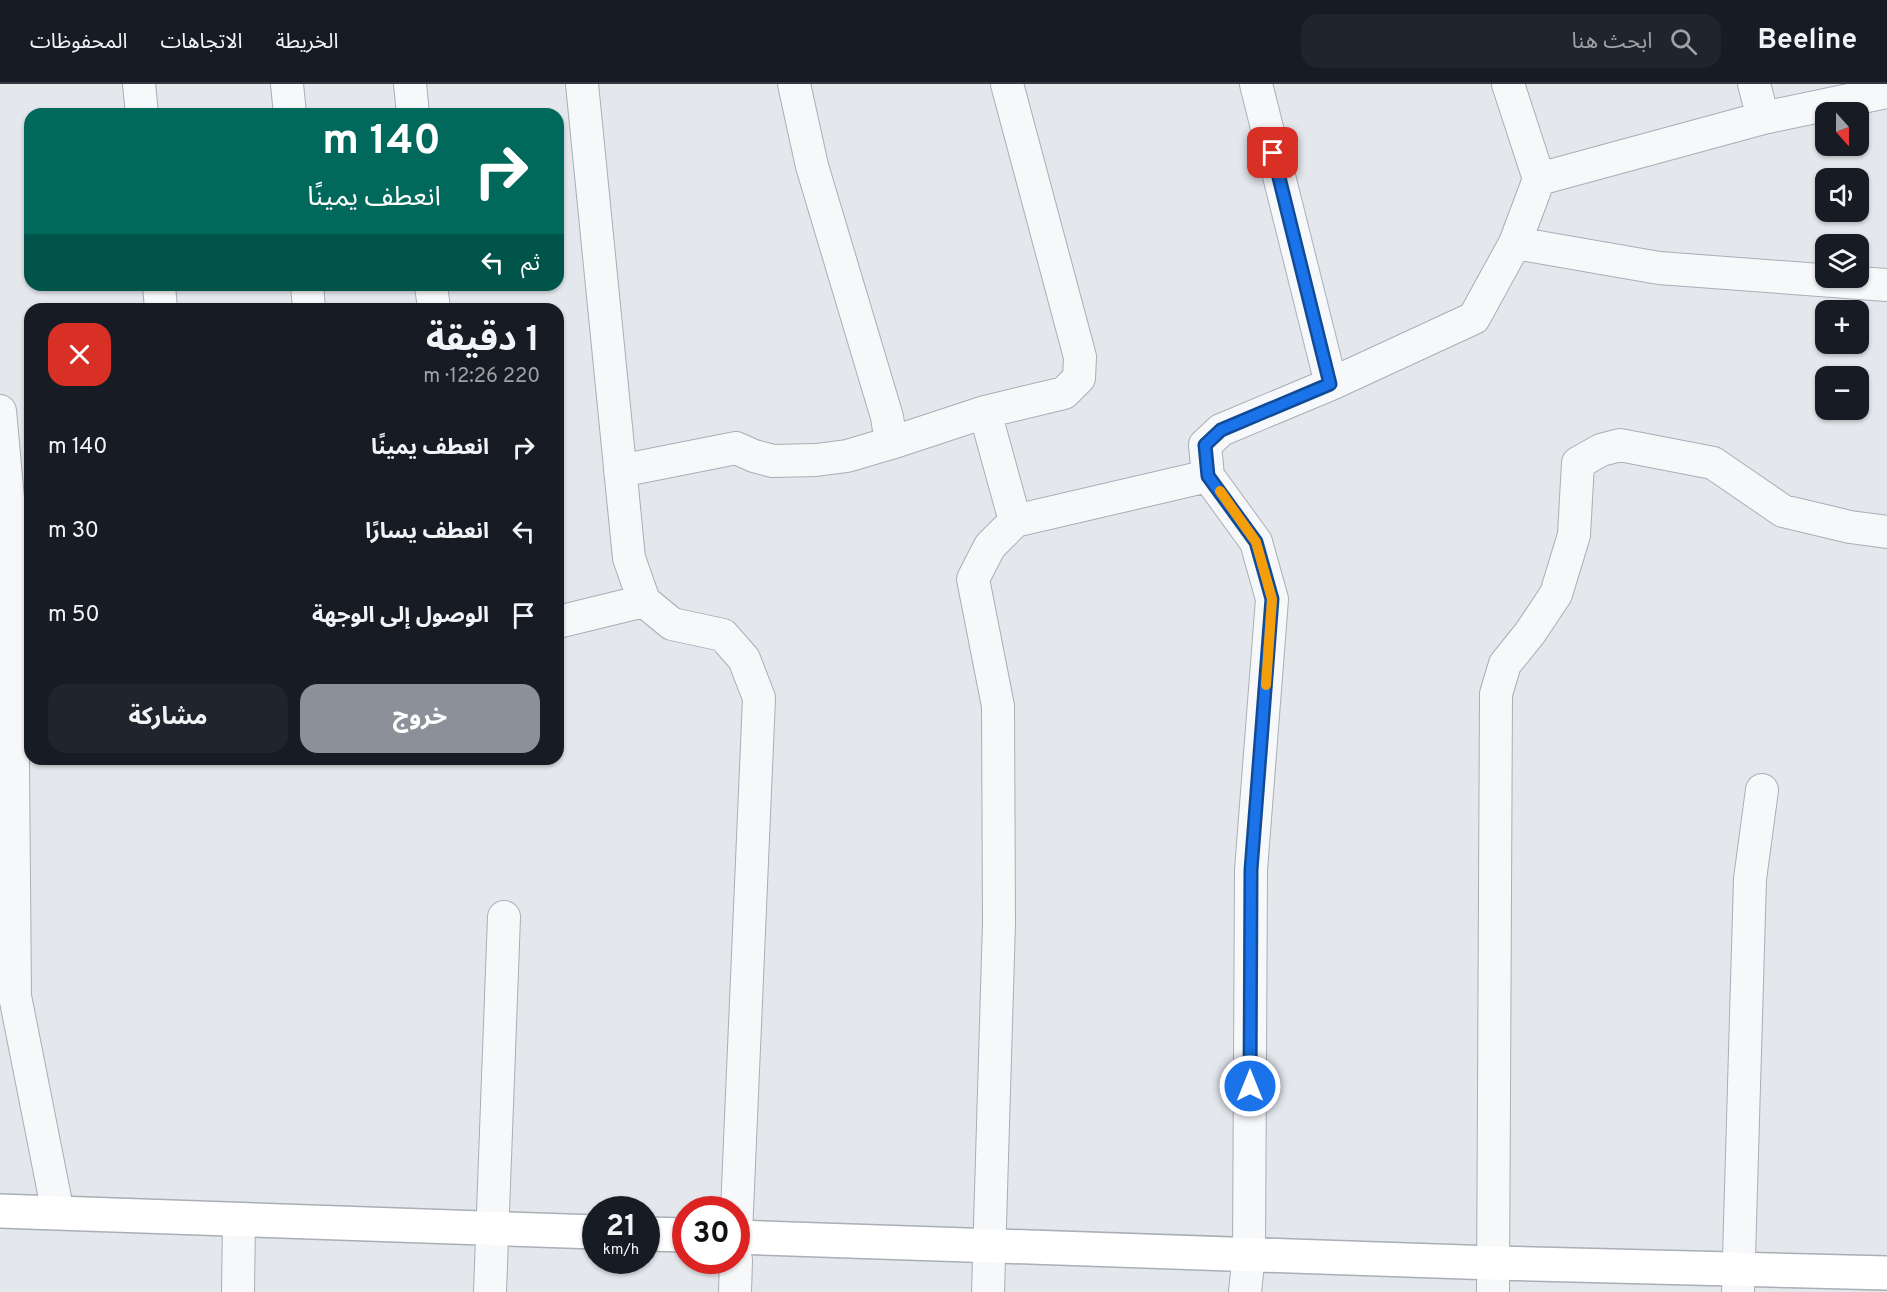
<!DOCTYPE html>
<html lang="ar">
<head>
<meta charset="utf-8">
<style>
  :root { --surface:#171b24; --page:#20242c; --text:#f1f3f6; --muted:#9ea1a6; --line:#363941; --accent:#8c9099 }
  body { margin:0; font-family:Overpass,"Noto Sans Arabic",sans-serif; background:var(--page); color:var(--text); direction:rtl; height:100vh; display:flex; flex-direction:column; font-size:22px; white-space:nowrap }
  * { box-sizing:border-box; margin:0 }
  p { font-size:20px; color:var(--muted) }
  .icon { flex:none; width:33px; height:33px; fill:none; stroke:currentColor; stroke-width:2; stroke-linecap:round; stroke-linejoin:round }
  .map { position:relative; flex:1; overflow:hidden; direction:ltr }
  .panel { position:absolute; left:24px; top:219px; width:540px; height:462px; display:flex; flex-direction:column; background:var(--surface); border-radius:18px; box-shadow:0 2px 4px #0004; direction:rtl }
  .panel>* { flex:none }
  .top-card { position:absolute; left:24px; top:24px; width:540px; height:183px; border-radius:18px; box-shadow:0 2px 4px #0004; direction:rtl; background:#00695c; color:#fff; overflow:hidden }
  .needle { width:39px; rotate:159deg }
  .buttons { position:absolute; left:1815px; top:18px; display:grid; gap:12px }
  .buttons a { display:grid; place-items:center; width:54px; height:54px; border-radius:12px; background:var(--surface); box-shadow:0 2px 4px #0004; font-size:30px }
  .speed { position:absolute; left:582px; top:1112px; display:flex; gap:12px; font-size:30px; font-weight:700; text-align:center }
  .speed>* { display:grid; place-content:center; width:78px; height:78px; border-radius:50%; background:var(--surface); box-shadow:0 2px 4px #0004; line-height:1 }
  .speed small { font-size:15px; font-weight:400 }
  .speed .limit { border:9px solid #d22; background:#fff; color:#111 }
  .pin { position:absolute; display:grid; place-items:center; width:51px; height:51px; color:#fff; margin:-26px; border-radius:12px; box-shadow:0 3px 9px #0006 }
  .me { position:absolute; width:66px; margin:-33px; rotate:0deg; stroke-linejoin:round; filter:drop-shadow(0 0 4px #0008) }
  .turn { display:flex; align-items:center; gap:21px; height:126px; padding:0 24px; font-size:27px }
  .turn .icon { width:78px; height:78px; stroke-width:2.5 }
  .turn b { display:block; font-size:42px; line-height:51px }
  .then { display:flex; align-items:center; height:57px; padding:0 24px; background:#0003; gap:12px; font-size:22px }
  .round { display:grid; place-items:center; flex:none; width:63px; height:63px; border-radius:18px; background:var(--page) }
  .summary { display:flex; align-items:center; justify-content:space-between; height:102px; padding:0 24px }
  h1 { font-size:36px; font-weight:700; line-height:45px }
  .button { display:flex; gap:12px; margin-top:auto; padding:12px 24px }
  .button a { flex:1; height:69px; border-radius:18px; background:var(--accent); color:#fff; font-size:24px; font-weight:700; line-height:69px; text-align:center }
  .button a+a { background:var(--page); color:var(--text) }
  ul { padding:0; list-style:none }
  li { display:flex; align-items:center; gap:18px; height:84px; padding:0 24px }
  li div { flex:1 }
  li b { display:block; font-size:22px }
  li em { font-style:normal }
  header { display:flex; align-items:center; gap:36px; box-sizing:border-box; height:84px; padding:0 30px; background:var(--surface); border-bottom:2px solid var(--line) }
  header strong { font-size:28px }
  nav { display:flex; gap:33px; margin-inline-start:auto; font-size:21px }
  .search { width:420px; height:54px; background:var(--page); display:flex; align-items:center; gap:15px; box-sizing:border-box; padding:0 21px; border-radius:18px; color:var(--muted); font-size:22px }
  .map>svg:first-child { display:block }
</style>
</head>
<body>
<header>
<strong>Beeline</strong>
<div class="search"><svg class="icon" aria-label="search" viewBox="0 0 24 24"><circle cx="10" cy="10" r="6"/><path d="M15 15l6 6"/></svg>ابحث هنا</div>
<nav><a>الخريطة</a><a>الاتجاهات</a><a>المحفوظات</a></nav>
</header>
<div class="map">
<svg width="1887" height="1208" viewBox="0 0 1887 1208">
  <rect width="100%" height="100%" fill="#e4e7ec"/>
  <g fill="none" stroke-linecap="round" stroke-linejoin="round">
    <g stroke="#a9aeb7" stroke-width="34">
      <path id="street" d="M139,0L142,30
        M287,0L290,30
        M410,0L413,30
        M582,0L629,474L644,517L672,540L723,551L744,575L759,614L736,1150
        M794,0L812,82L887,333L891,359
        M1256,0L1331,300
        M1508,0L1539,95
        M1754,0L1763,34
        M1515,159L1659,184L1887,201
        M159,201L161,225
        M307,201L309,225
        M431,201L434,225
        M0,327L11,447L15,912L58,1129
        M985,328L1015,437
        M620,387L736,364L754,372L773,377L816,376L847,372L891,359L985,328L1064,309L1079,294L1080,273L1007,0
        M558,538L644,517
        M238,1208L239,1135
        M490,1208L504,833
        M735,1208L736,1176
        M988,1208L999,839L998,622L973,495L990,462L1015,437L1208,392
        M1245,1208L1249,1170L1251,786L1272,515L1256,458L1208,392L1205,361L1221,346L1331,300L1474,234L1515,159L1539,95L1763,34L1887,8
        M1493,1208L1496,610L1505,580L1530,549L1556,510L1574,451L1578,379L1601,366L1620,361L1713,379L1783,427L1850,443L1887,448
        M1738,1208L1750,795L1762,706"/>
    </g>
    <g stroke="#a9aeb7" stroke-width="36">
      <path id="secondary" d="M0,1127L596,1148
        M646,1150L686,1151
        M736,1153L1494,1179L1887,1189"/>
    </g>
    <use href="#street" stroke="#f7f8fa" stroke-width="32"/>
    <use href="#secondary" stroke="#fff" stroke-width="33"/>
  </g>
  <g fill="none" stroke-linecap="round" stroke-linejoin="round">
    <g stroke="#114b97" stroke-width="15">
      <path id="route" d="M1250,1002L1251,786L1272,515L1256,458L1208,392L1205,361L1221,346L1330,300L1273,69"/>
    </g>
    <use href="#route" stroke="#1a73e8" stroke-width="10"/>
    <path stroke="#f59e0b" stroke-width="10" d="M1220,407L1256,458L1272,515L1266,601"/>
  </g>
</svg>
<div class="buttons">
<a><svg class="needle" viewBox="-14 -14 28 28"><path d="M0-13l5 13h-10z" fill="#e53935"/><path d="M0 13l5-13h-10z" fill="#9ea1a6"/></svg></a>
<a><svg class="icon" aria-label="sound" viewBox="0 0 24 24"><path d="M4 9h4l5-4v14l-5-4H4zM17 9q2 3 0 6"/></svg></a>
<a><svg class="icon" aria-label="layers" viewBox="0 0 24 24"><path d="M12 4l9 5-9 5-9-5zM3 14l9 5 9-5"/></svg></a>
<a>+</a>
<a>−</a>
</div>
<div class="speed"><div>21<small>km/h</small></div><div class="limit">30</div></div>
<div class="pin" style="left:1273px;top:69px;background:#d93025"><svg class="icon" aria-label="arrive" viewBox="0 0 24 24"><path d="M6 21V4h12l-3 4 3 4H6"/></svg></div>
<svg class="me" style="left:1250px;top:1002px" viewBox="-20 -20 40 40"><circle r="17" fill="#1a73e8" stroke="#fff" stroke-width="3"/><path d="M0-11L8 9 0 5-8 9z" fill="#fff"/></svg>
<div class="top-card">
<div class="turn"><svg class="icon" aria-label="right" viewBox="0 0 24 24"><path d="M7 20v-9h11M14 6l5 5-5 5"/></svg><div><b>140 m</b>انعطف يمينًا</div></div>
<div class="then">ثم<svg class="icon" aria-label="left" viewBox="0 0 24 24"><path d="M17 20v-9H6M10 6l-5 5 5 5"/></svg></div>
</div>
<section class="panel">
<div class="summary"><div><h1>1 دقيقة</h1><p>220 m · 12:26</p></div><a class="round" style="background:#d93025;color:#fff"><svg class="icon" aria-label="close" viewBox="0 0 24 24"><path d="M6 6l12 12M18 6L6 18"/></svg></a></div>
<ul>
<li><svg class="icon" aria-label="right" viewBox="0 0 24 24"><path d="M7 20v-9h11M14 6l5 5-5 5"/></svg><div><b>انعطف يمينًا</b></div><em>140 m</em></li>
<li><svg class="icon" aria-label="left" viewBox="0 0 24 24"><path d="M17 20v-9H6M10 6l-5 5 5 5"/></svg><div><b>انعطف يسارًا</b></div><em>30 m</em></li>
<li><svg class="icon" aria-label="arrive" viewBox="0 0 24 24"><path d="M6 21V4h12l-3 4 3 4H6"/></svg><div><b>الوصول إلى الوجهة</b></div><em>50 m</em></li>
</ul>
<div class="button"><a>خروج</a><a>مشاركة</a></div>
</section>
</div>
</body>
</html>
